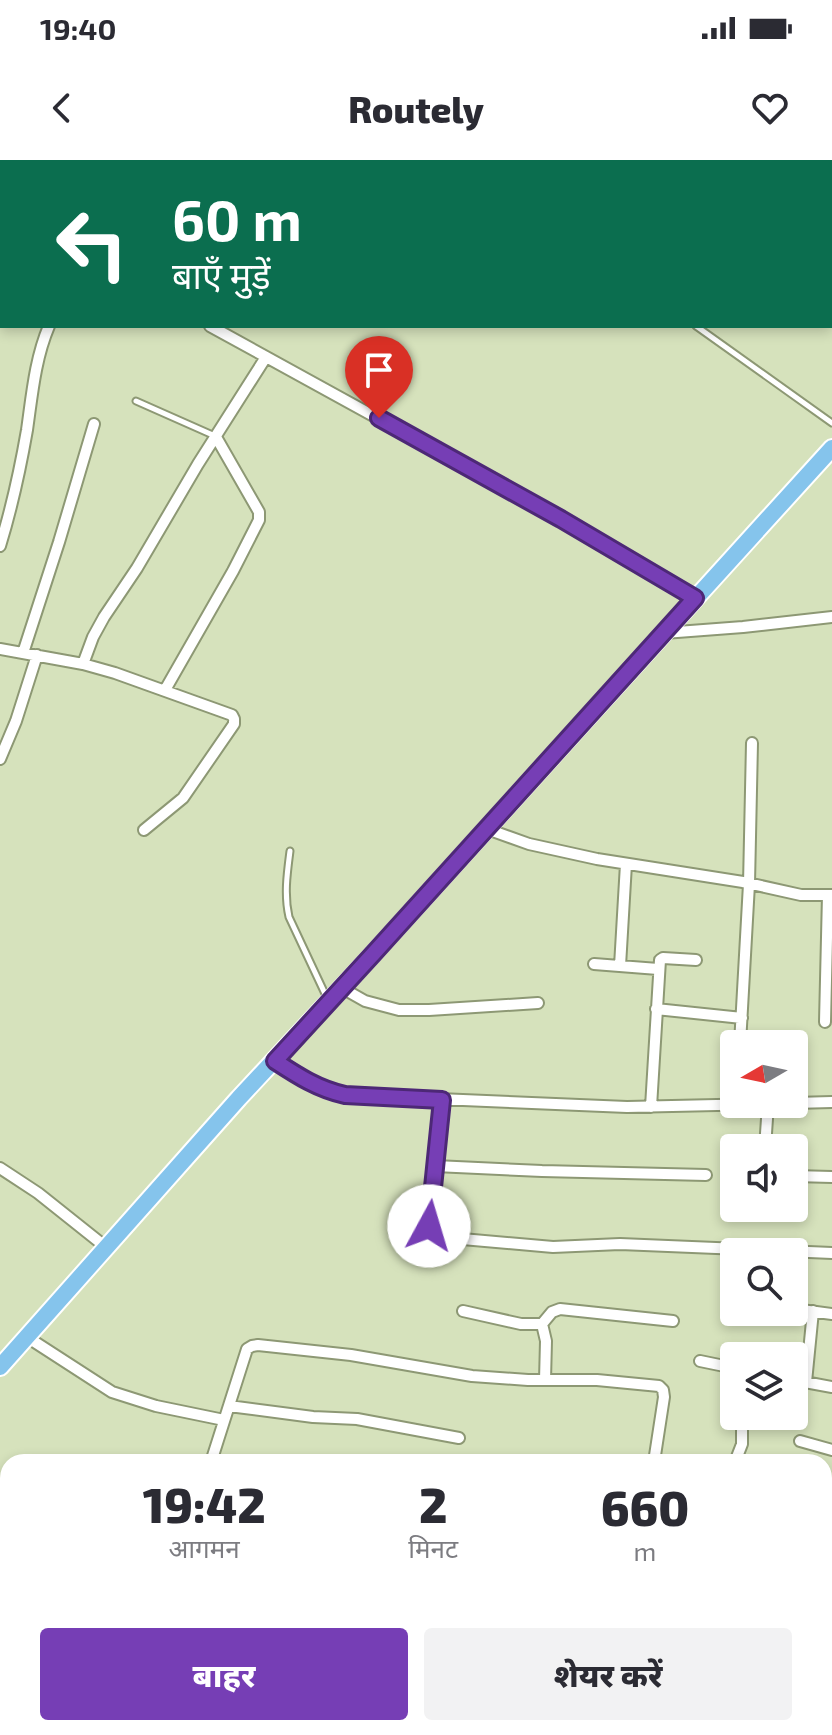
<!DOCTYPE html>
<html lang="hi">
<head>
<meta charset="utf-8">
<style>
  :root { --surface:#fff; --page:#f2f2f3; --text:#2b2b33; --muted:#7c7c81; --accent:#763eb5 }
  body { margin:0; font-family:"Exo 2","Noto Sans Devanagari",sans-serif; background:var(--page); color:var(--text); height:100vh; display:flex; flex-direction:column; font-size:30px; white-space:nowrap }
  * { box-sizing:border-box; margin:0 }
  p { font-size:26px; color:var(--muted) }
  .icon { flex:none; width:44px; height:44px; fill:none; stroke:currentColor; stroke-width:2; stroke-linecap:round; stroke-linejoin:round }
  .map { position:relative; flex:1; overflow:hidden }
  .drawer { position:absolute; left:0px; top:1294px; width:832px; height:282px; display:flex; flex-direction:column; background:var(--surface); border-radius:24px 24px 0 0; box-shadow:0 4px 12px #0003 }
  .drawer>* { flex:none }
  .hud { position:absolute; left:0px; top:0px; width:832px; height:168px; box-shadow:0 4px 12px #0003; background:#0b6e4f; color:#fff; overflow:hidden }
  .needle { width:52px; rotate:261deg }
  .fabs { position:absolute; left:720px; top:870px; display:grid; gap:16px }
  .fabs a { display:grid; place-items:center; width:88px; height:88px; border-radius:8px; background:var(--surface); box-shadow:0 4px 12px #0003; font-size:40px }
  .pin { position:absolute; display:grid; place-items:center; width:68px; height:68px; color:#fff; margin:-82px -34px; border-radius:50% 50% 50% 0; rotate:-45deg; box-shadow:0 0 8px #0007 }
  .pin .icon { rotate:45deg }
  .me { position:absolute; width:88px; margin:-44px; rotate:6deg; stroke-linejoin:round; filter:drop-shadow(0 0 6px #0008) }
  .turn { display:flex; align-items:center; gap:28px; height:168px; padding:0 40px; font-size:36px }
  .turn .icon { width:104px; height:104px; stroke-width:2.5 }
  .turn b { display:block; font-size:56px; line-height:68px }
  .eta { display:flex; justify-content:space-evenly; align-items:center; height:136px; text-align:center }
  .eta b { font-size:48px; font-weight:800; line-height:56px }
  .button { display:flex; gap:16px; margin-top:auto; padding:16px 40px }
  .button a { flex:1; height:92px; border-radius:8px; background:var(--accent); color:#fff; font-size:32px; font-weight:800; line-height:92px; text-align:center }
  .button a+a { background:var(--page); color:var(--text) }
  .status { display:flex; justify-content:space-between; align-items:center; height:56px; padding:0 40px; background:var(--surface); direction:ltr }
  .status svg { height:22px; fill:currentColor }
  header { display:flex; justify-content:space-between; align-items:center; height:104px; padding:0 40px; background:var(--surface); font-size:36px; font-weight:800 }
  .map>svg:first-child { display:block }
</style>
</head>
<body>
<div class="status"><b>19:40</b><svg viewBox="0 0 49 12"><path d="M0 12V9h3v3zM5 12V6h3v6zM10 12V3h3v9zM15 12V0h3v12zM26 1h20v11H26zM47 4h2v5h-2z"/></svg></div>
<header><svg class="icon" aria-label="back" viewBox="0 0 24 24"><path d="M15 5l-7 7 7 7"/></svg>Routely<svg class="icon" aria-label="heart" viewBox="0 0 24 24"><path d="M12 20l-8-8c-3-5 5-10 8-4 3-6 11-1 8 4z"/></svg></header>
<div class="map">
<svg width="832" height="1575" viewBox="0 0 832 1575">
  <rect width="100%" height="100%" fill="#d6e2bc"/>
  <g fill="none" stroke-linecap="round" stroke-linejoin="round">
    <g stroke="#8d9874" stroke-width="9">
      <path id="service" d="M696,166L832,263
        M136,241L215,276
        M290,691C287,714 284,735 289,757L327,838
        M277,1568L315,1572"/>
    </g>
    <g stroke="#8d9874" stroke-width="14">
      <path id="minor" d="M762,0L765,2
        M122,2L123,0
        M167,2L168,0
        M383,2V0
        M464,2L465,0
        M830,48L832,49
        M0,51L2,52
        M210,166L561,359L695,438
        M0,386C12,347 20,310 27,270C32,235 35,199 49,166
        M664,473L743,467L832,457
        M0,489L83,504L115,513L232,555L234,559V564L183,638L144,670
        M23,493L59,382L94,264
        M83,504L93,477L104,457L137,408L198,304L266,197
        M165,530L233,411L259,360V352L216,277
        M0,599L16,561L37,495
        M487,669L529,684L597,699L743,722L801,735H832
        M594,804L658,809
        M620,806L626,704
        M342,828L365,841L399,850H429L538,843
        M656,849L742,858
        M825,862L828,735
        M740,884L749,724L752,583
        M275,901L315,926L345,935L627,947L762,944
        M442,940L429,1066L433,1074L451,1078L553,1087L620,1084L832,1093
        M794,943L832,942
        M651,947L660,800L663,798L696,800
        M765,988L768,944
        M435,1006L542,1011L706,1015
        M0,1008L38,1033L107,1088
        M794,1016L832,1017
        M794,1149L832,1154
        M463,1151L521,1164H542L552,1152L560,1149L673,1161
        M542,1164L546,1181L545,1220
        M27,1177L112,1232L156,1246L224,1260
        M700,1201L734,1208
        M794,1220L832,1227
        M806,1222L813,1151
        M229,1246L313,1257L357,1259L459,1278
        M800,1281L832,1290
        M211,1302L247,1189L252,1186L258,1185L351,1195L472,1216L528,1220H597L659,1226L663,1230L664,1237L654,1302
        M735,1302L742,1284V1256
        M824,1356L832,1357
        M0,1379L8,1382
        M0,1451L8,1450
        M315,1568L316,1572L320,1575
        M638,1568L676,1575
        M112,1575L113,1568
        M485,1575L488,1568"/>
    </g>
    <g stroke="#fff" stroke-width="20">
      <path id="primary" d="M0,1207L239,938L374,793L832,288"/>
    </g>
    <use href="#service" stroke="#fff" stroke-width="5"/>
    <use href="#minor" stroke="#fff" stroke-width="10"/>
    <use href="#primary" stroke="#85c4ec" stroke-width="16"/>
  </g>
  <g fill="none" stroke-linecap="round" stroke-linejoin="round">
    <g stroke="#4d2876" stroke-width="20">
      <path id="route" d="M379,258L561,359L695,438L374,793L275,901C298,916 318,929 345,935L442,940L429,1066"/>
    </g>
    <use href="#route" stroke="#763eb5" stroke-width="14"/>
  </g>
</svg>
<div class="fabs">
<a><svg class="needle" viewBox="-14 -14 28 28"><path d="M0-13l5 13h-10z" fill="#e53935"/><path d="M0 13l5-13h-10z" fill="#7c7c81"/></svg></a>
<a><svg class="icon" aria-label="sound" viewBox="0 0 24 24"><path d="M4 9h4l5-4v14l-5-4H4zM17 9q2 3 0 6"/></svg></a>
<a><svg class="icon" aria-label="search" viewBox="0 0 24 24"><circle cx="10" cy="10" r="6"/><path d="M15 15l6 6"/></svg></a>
<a><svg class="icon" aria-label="layers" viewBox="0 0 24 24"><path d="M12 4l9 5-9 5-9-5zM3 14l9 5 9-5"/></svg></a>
</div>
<div class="pin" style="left:379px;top:258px;background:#d93025"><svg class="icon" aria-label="arrive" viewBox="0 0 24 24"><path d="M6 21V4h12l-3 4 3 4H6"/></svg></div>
<svg class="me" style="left:429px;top:1066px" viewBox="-20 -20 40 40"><circle r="19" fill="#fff"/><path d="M0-13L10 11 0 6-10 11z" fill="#763eb5"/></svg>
<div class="hud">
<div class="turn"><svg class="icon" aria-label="left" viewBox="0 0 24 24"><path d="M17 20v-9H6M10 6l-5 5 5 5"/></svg><div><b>60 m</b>बाएँ मुड़ें</div></div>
</div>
<section class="drawer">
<div class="eta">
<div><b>19:42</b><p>आगमन</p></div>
<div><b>2</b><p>मिनट</p></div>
<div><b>660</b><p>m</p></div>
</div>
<div class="button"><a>बाहर</a><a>शेयर करें</a></div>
</section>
</div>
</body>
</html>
